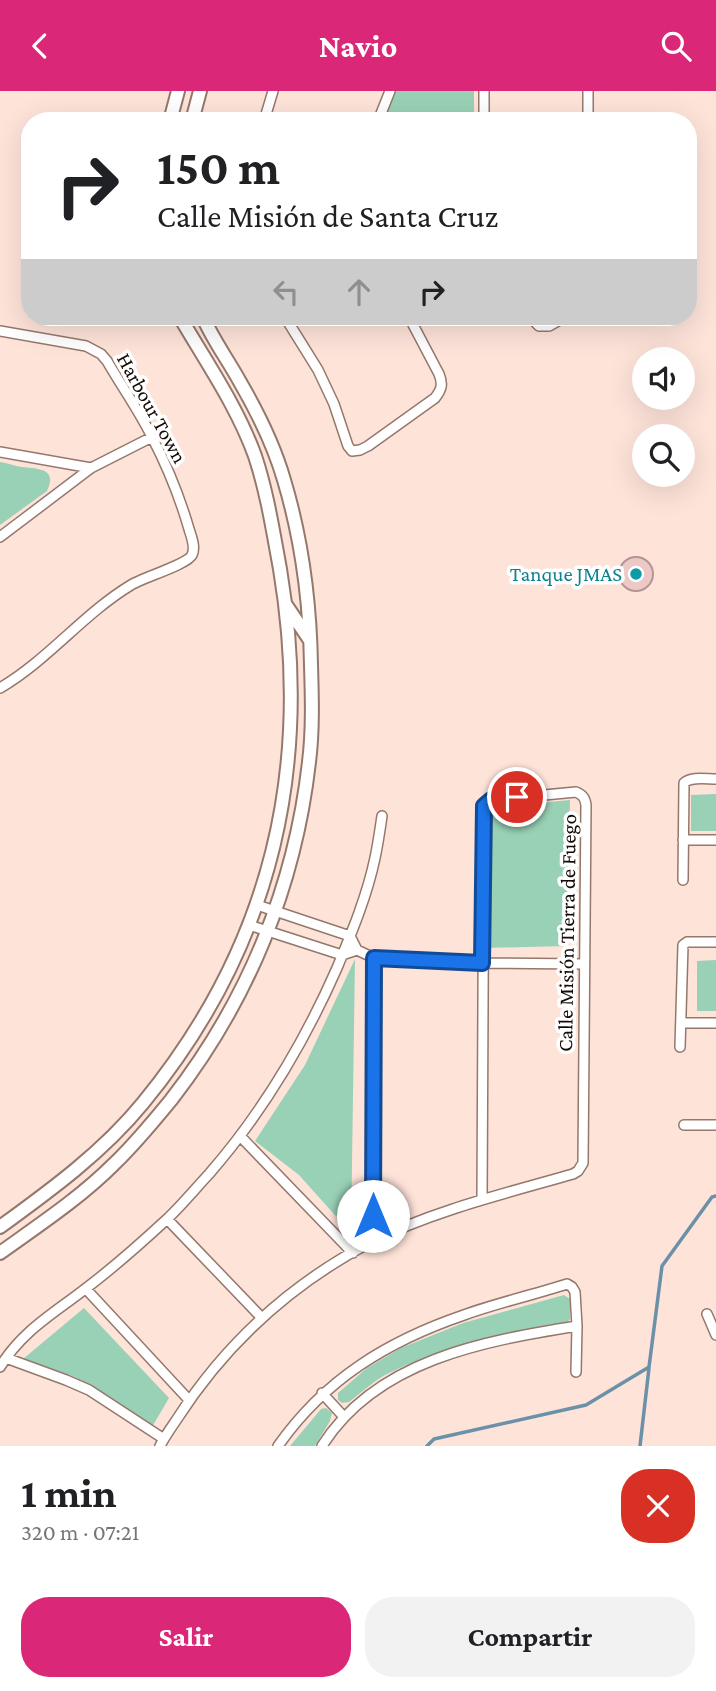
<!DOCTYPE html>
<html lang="es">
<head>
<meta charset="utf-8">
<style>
  :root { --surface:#fff; --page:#f2f2f2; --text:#202124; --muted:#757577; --accent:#db2777 }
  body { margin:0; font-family:"Crimson Pro",serif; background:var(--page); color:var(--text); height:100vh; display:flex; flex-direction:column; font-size:26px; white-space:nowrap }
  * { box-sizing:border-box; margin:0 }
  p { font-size:23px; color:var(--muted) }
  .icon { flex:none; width:38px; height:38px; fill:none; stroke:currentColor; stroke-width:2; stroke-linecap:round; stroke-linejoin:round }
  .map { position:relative; height:1355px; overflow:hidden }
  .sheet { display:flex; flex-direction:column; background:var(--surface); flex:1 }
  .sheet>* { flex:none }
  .banner { position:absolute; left:21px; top:21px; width:676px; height:214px; border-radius:28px; box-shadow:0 7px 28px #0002; background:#fff; color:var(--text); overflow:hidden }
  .fabs { position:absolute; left:632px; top:256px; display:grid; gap:14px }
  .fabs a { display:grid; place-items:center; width:63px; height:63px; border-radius:50%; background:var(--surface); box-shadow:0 7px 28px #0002; font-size:35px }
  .pin { position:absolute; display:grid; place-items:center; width:60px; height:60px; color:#fff; margin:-30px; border:4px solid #fff; border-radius:50%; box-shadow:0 2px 7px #0007 }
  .me { position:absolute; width:77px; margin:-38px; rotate:0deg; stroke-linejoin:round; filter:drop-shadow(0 0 5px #0008) }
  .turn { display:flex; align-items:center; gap:24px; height:147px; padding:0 21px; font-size:32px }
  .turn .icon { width:91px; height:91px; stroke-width:2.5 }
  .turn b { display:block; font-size:49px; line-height:60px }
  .lanes { display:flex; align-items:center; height:66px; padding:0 21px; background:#0003; justify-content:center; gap:35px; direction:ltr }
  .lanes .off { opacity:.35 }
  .round { display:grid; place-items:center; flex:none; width:74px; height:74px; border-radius:28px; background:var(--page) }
  .headline { display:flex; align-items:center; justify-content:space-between; height:119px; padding:0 21px }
  h1 { font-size:42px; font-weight:700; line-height:52px }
  .action { display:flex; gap:14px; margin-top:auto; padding:14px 21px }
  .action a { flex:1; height:80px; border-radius:28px; background:var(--accent); color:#fff; font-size:28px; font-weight:700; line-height:80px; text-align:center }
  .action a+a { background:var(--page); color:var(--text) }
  header { display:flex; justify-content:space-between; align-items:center; height:91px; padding:0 21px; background:var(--accent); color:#fff; font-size:32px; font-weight:700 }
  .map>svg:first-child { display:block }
</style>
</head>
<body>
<header><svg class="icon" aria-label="back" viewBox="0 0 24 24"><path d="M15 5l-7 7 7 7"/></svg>Navio<svg class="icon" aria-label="search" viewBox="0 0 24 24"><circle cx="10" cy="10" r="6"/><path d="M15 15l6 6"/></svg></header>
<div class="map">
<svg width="716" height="1355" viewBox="0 0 716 1355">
  <rect width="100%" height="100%" fill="#fee3d9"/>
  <path fill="#99d1b6" d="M395,0H474V30H380Z
    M0,371C7,372 15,375 22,376C38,378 58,377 47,400L0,434Z
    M716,703V740H691V704Z
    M570,709L567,855L482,857L483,717Z
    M355,868L351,1142L299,1084L255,1050L305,974Z
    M716,869V920H697V870Z
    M564,1204L570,1208V1228L567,1232C506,1242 445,1254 389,1282C375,1289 362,1301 349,1311L342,1312L338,1309V1302L367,1277L401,1257L463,1232Z
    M84,1217L169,1307L152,1336L75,1286L23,1268Z
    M326,1317L332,1322L330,1330L315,1355H290L321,1318Z"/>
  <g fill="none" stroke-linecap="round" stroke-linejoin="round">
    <path stroke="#6a91a7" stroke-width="3.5" d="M427,1355L434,1348L586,1314L649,1276L662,1175L712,1106L716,1105
      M640,1355L649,1277"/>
  </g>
  <path fill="#ecc9c6" stroke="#b59491" stroke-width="2" d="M619 483a17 17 0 1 1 34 0a17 17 0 1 1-34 0Z"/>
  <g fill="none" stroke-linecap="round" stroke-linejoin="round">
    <g stroke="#95786c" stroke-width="12">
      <path id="minor" d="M484,0V30
        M588,0V30
        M264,30L273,0
        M378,30L390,0
        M285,226L318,279L334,313L348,355L352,360L360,359L368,355L435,307C442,298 443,293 439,283L409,226
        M530,226L539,235H549L565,226
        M0,240L86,255L101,263L107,270C122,296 140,321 153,348C168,377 180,407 189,438C191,445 196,456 192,464C188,473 142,487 131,494C83,523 48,569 0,597
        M0,361L91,377
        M0,446L91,377L152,346
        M683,749H716
        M683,789L684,692C691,685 706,688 716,688
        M257,814L350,845L357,859L374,867L482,872L584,873
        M249,834L342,864L357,859
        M681,932H716
        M680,956L683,854L687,851H716
        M684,1034H716
        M240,1045L353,1162
        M167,1128L262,1227
        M373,1151L374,867
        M86,1198L189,1309
        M707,1223L716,1244
        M6,1267L66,1289L89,1299L164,1348
        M0,1276C22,1240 53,1223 85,1198C113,1177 140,1153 166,1129C181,1115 195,1098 209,1083C263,1021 304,952 337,877C352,841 367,805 375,767C378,753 380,739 382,725
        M322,1302L344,1326
        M160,1355C165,1345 171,1337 177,1328C226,1252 291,1193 371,1151C432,1120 507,1102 573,1083L578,1080L583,1072L586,714C585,707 583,704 576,701L491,709L484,715L482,1109
        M278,1355C325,1288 388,1250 464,1224C497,1212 533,1204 567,1193L572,1196L575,1201L577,1235L576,1281
        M322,1355C376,1269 484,1250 577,1235"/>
    </g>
    <g stroke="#95786c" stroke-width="16">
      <path id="secondary" d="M170,30L178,0
        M192,30L200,0
        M286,514L309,548
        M0,1136C51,1099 103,1061 143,1012C272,855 313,677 280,478C273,440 267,401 255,365C237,315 206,271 180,226
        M0,1162C39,1134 80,1107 114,1073C135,1053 153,1031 171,1009C248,910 295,795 309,671C313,639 312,606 311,574C310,511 302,449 284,389C274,354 258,322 240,291C228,269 213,249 203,226"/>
    </g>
    <use href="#minor" stroke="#fff" stroke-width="9"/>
    <use href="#secondary" stroke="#fff" stroke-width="12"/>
  </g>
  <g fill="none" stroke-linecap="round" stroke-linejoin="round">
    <g stroke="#114b97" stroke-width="18">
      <path id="route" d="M373,1125L374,867L482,872L484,715L491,709L517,706"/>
    </g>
    <use href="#route" stroke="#1a73e8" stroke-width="12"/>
  </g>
  <circle fill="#0f9aa8" stroke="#fff" stroke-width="2.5" cx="636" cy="483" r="7"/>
  <g text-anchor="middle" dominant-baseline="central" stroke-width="7" stroke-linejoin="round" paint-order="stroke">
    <g font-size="21" fill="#140a06" stroke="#fff">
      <text transform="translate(152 317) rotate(61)">Harbour Town</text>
      <text transform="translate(567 842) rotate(-89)">Calle Misión Tierra de Fuego</text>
    </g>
    <g font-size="21" fill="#0d838f" stroke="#fff" text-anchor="end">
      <text x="622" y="483">Tanque JMAS</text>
    </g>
  </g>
</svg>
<div class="fabs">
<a><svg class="icon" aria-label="sound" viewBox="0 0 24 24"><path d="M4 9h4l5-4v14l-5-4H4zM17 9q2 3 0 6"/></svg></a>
<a><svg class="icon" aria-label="search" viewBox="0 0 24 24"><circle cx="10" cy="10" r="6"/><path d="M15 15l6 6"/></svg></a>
</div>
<div class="pin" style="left:517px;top:706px;background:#d93025"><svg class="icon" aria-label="arrive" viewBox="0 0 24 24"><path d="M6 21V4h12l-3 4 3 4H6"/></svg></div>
<svg class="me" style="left:373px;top:1125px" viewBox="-20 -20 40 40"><circle r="19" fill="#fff"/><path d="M0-13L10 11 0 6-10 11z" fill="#1a73e8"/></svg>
<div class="banner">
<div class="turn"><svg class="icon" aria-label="right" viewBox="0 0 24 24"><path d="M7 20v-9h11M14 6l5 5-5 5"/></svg><div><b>150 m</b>Calle Misión de Santa Cruz</div></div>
<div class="lanes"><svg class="icon off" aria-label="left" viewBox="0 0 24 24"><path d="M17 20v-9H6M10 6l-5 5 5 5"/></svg><svg class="icon off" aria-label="ahead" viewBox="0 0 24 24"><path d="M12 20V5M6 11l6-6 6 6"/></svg><svg class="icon" aria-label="right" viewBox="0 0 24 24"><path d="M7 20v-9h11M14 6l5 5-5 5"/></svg></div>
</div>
</div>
<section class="sheet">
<div class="headline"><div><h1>1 min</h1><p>320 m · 07:21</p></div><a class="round" style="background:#d93025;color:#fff"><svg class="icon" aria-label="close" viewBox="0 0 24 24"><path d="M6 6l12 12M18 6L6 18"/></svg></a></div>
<div class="action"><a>Salir</a><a>Compartir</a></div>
</section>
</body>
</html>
